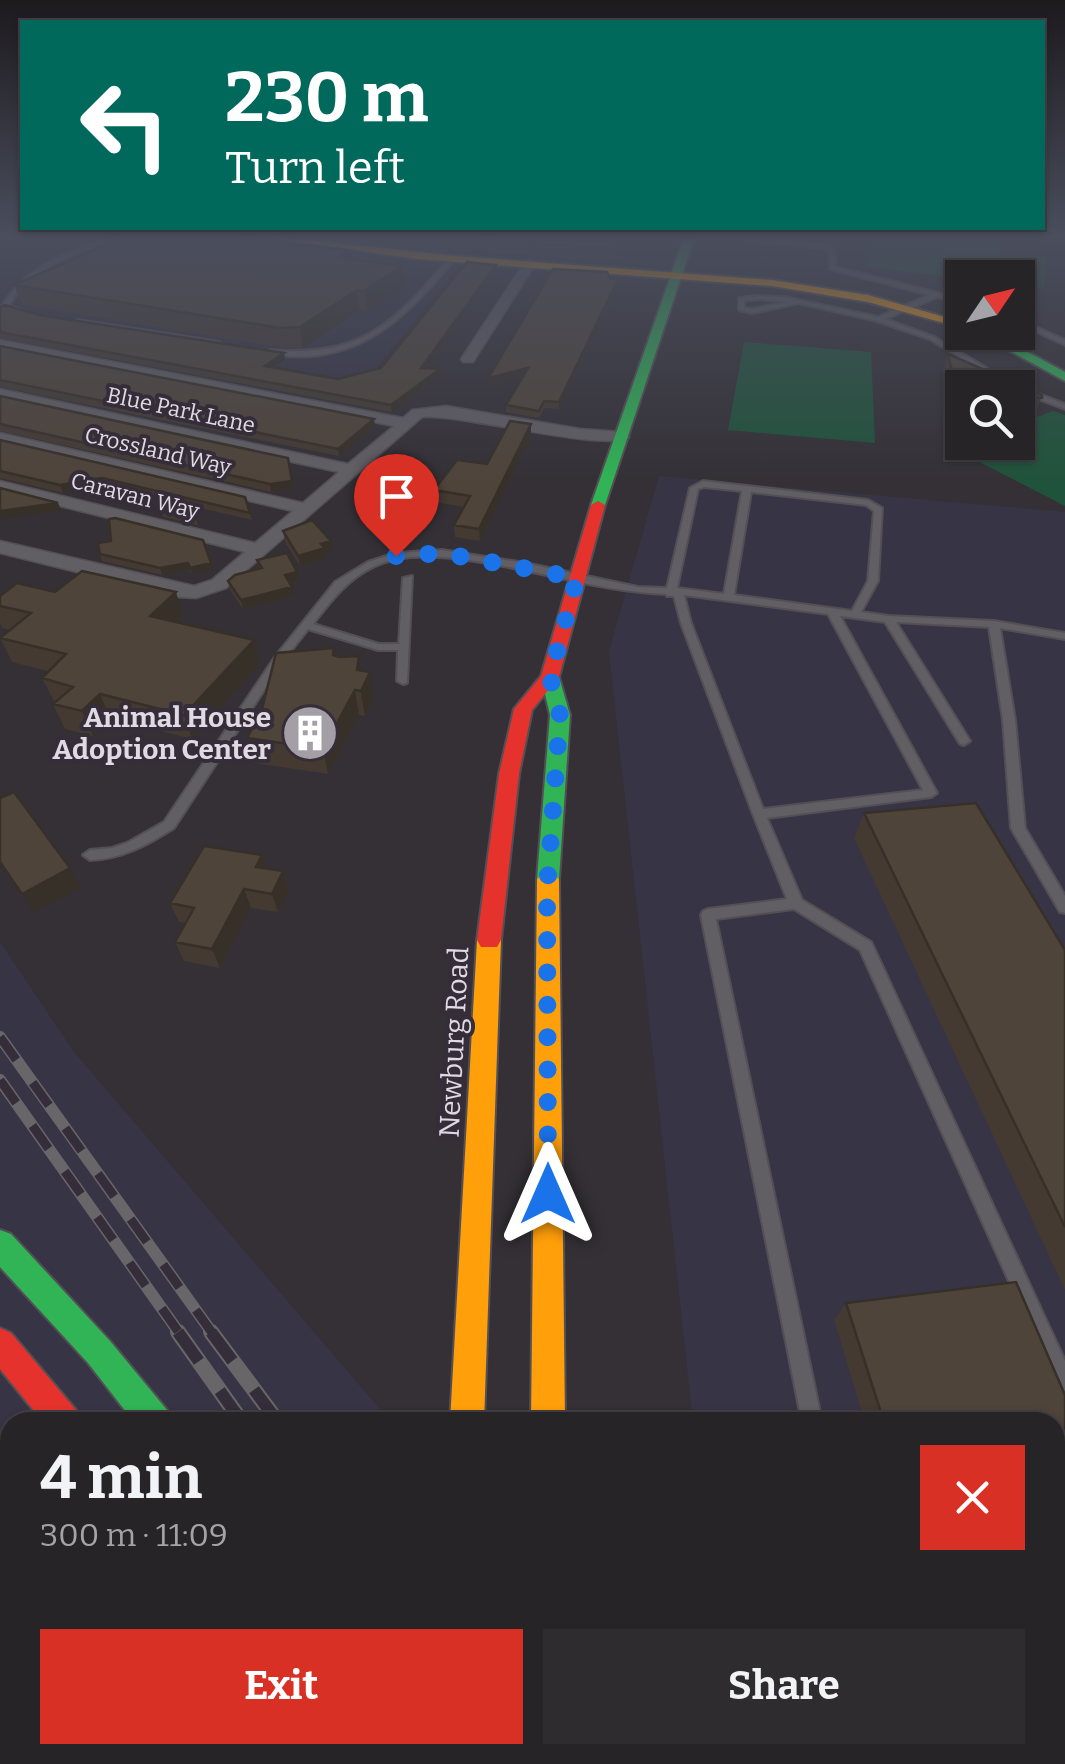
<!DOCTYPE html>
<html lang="en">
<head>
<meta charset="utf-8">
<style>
  :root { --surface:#272428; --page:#2f2c30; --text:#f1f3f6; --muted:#a4a4a8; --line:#434145; --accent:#d93025 }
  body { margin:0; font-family:Bitter,serif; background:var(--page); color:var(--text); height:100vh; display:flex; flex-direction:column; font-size:38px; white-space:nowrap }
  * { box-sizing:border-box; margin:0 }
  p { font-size:32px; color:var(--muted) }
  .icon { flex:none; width:55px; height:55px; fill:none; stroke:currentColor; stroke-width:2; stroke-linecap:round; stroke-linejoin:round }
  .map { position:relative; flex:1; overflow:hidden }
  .drawer { position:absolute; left:0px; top:1412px; width:1065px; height:352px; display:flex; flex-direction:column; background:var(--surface); border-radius:30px 30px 0 0; box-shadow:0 2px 8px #0004,0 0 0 2px var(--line) }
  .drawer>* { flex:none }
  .top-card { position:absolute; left:20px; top:20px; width:1025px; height:210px; border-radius:0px; box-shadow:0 2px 8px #0004,0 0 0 2px var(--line); background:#00695c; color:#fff; overflow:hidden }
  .needle { width:65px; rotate:55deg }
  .tools { position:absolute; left:945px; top:260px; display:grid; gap:20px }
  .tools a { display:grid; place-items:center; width:90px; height:90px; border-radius:0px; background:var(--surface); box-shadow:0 2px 8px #0004,0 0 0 2px var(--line); font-size:50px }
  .pin { position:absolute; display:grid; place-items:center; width:85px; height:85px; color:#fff; margin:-102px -42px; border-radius:50% 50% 50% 0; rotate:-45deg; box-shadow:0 0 10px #0007 }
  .pin .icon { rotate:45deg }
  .me { position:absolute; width:110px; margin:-55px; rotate:0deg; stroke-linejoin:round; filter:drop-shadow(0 0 8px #0008) }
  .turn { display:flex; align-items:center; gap:35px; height:210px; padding:0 40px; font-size:45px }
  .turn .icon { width:130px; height:130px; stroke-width:2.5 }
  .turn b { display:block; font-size:70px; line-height:85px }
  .round { display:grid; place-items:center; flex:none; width:105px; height:105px; border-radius:0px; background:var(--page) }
  .headline { display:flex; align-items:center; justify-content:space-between; height:170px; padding:0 40px }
  h1 { font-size:60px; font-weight:700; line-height:75px }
  .cta { display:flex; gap:20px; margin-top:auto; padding:20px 40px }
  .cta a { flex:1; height:115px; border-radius:0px; background:var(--accent); color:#fff; font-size:40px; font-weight:700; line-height:115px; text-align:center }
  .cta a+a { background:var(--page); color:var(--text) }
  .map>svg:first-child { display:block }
</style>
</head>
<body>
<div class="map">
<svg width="1065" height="1764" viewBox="0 0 1065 1764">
  <rect width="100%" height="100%" fill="#343036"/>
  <path fill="#373445" d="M0,235H483L365,383L0,316Z
    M659,476L1065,512V1764H730L729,1755H1055V1422H693L609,651Z
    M0,942L74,1052L391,1422H10V1755H57L54,1764H0Z"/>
  <path fill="#20533b" d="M910,235H1004L1000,252L1046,257L1044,288L1018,285V278H962L865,267L878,238L922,243L908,240Z
    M744,342L871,352L875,443L728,430Z
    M1053,411L1065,415V506L960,452L959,445L967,443L1018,442V424Z"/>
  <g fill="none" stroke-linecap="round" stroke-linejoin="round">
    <path stroke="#1b698d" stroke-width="4" d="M1057,235L1065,241"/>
    <g stroke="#534f55" stroke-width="4">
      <path id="lane" d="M115,235H122C82,254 34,264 9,305L24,311V313L2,306C26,266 72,249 115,235Z
        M750,238L828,245L835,249V267L962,299V303L937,297L885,319L934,337L1003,378L996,380L930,339L877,321L799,303L752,313L739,310V298L758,296L784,297L878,317L930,295L830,269L829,250L825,248L748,241ZM758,299L788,302L752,309L744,308V301Z
        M453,256L455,259C416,306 376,350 312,356C297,357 280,357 266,352L270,350C334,355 371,343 416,296C429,283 440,267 453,256Z
        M1018,319L1065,340V345L1018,323Z
        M77,320L219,342L223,344L219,346L75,323Z
        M1028,390L1065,404V409L1025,394V390Z
        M703,481L868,500L882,508L878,581L861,612L889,616L994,621L1065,633V639L1000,628L1015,720L1025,828L1065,896V913L1060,912L1011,828L1003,720L989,627L896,622L970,741L964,745L960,744L885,622L840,616L937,793L931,797L767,818L802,900L871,942L873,946L1065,1361V1393L1058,1390L860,950L794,909L716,919L822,1422H802L701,915L703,911L708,909L787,899L753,814L681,623L674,596H667L666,594C604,592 543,572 482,562C447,557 408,551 375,566C347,579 331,601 313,624L379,644H399L403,578L412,576L407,683L403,684L397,681L398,650H378L308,629L283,661L174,828C147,845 122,859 90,860L83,855L90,850L112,848L127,843L164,822L275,657L335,582L368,562L396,553L442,550L525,563L638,587L667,588L690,488ZM704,487L742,491L724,594L677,588L698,489ZM751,492L866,505L874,511L868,581L852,611L734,595ZM684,595L828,614L923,790L763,809L691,623Z
        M1065,1497V1519L1055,1521V1499Z
        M894,1755H918L920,1764H896Z"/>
    </g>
    <g stroke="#534f55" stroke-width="3">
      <path id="street" d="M526,260L536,263L473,362H463L461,359Z
        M0,340L403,418L412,410L446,406L580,429L621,432L629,437C607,453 463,414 422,417L226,588L196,598L178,597L0,553V541L194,586L212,580L245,552L0,491V481L255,543L293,511L0,443V433L303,503L339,472L0,399V389L348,464L394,426L0,348Z
        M160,1755H212L208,1764H156Z"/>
    </g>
    <g stroke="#534f55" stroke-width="4">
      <path id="fast" d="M685,235H695L605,505L593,508L591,505Z
        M975,332H990L1065,372V381Z
        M550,671L559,677L570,715L559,879L548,887L537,879L550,715L541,677Z
        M0,1230L11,1234L110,1341L167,1410L172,1422H134L88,1363L0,1267Z
        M436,1755H476L475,1764H435Z"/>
    </g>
    <g stroke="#534f55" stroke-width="4">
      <path id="slow" d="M253,235L457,256L772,280L868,295L962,322V328L868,302L772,286L417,259Z
        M548,871L559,879L565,1422H531L537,879Z
        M489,931L497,933L501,940L484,1422H450L477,940L481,933Z
        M363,1755H405L409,1764H367Z
        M530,1755H570V1764H530Z"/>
    </g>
    <g stroke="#534f55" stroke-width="4">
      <path id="jam" d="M598,501L605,505L559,677L532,710L519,774L501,940L497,947H481L477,940L499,774L514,709L541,676L591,505Z
        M0,1328L11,1333L76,1410L81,1422H43L0,1369Z
        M262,1755H304L308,1764H266Z"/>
    </g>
    <use href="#lane" fill="#625f64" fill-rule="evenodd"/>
    <use href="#street" fill="#625f64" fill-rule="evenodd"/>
    <use href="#fast" fill="#30b455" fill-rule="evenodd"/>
    <use href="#slow" fill="#ff9f0a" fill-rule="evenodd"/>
    <use href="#jam" fill="#e5322d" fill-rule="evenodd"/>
    <g stroke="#686669" stroke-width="12">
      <path id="rail-far1" d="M0,1037L213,1334
        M0,1080L180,1334"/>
    </g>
    <g stroke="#686669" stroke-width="16">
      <path id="rail" d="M178,1332L242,1422
        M211,1332L278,1422
        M482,1755L488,1764
        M523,1755L529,1764"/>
    </g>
    <use href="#rail-far1" stroke="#352d39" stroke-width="9" stroke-dasharray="28" stroke-linecap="butt"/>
    <use href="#rail" stroke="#352d39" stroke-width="12" stroke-dasharray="36" stroke-linecap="butt"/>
  </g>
  <path fill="#443a32" d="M629,235L616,261L481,252V240Z
    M350,250L352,259L402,266L404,286L367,311L359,310L303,348H284L22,305L14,285Z
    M496,265L497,271L426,368L441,376L392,412L0,338V307L39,315L284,353L285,360L274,367L338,379L381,368Z
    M610,278L618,285L559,409L544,408L539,418L506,412V405L523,376L488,385V378Z
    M0,346L375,426L339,456L0,387Z
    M948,354L1042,395L1035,415L1018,414V388H962V407L950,402L943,371Z
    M0,396L288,458L294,488L271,492L0,431Z
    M531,424V435L480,541L455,537L454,525L464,507L435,502L434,490L487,464Z
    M0,440L250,513L252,520L192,506L198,525L163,517L161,511L192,506L104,485L63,493L0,478Z
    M283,531L333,551L326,553L327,558L300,566L285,542Z
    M100,554L213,570L192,574L189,569L162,575L102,561Z
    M257,560L299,581L290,583L294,596L243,609L230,590L228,581L260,569Z
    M55,592L183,616L177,622L260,664L192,739L110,718L93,736L65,729L53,704L55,703L42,678L48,671L12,662L0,638L10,630L2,628L0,623V596Z
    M335,656L361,671L374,697L365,716L359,715L328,774L255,763L247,738Z
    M864,813L1065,950V1290L854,838Z
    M262,855L266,868L283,871L289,891L278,912L251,908L220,968L184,961L175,942L186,923L179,922L170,903Z
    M846,1303L1065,1395V1446L1055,1449V1422H865L834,1320Z"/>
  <path fill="#373029" d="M624,235H629L616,261L617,249Z
    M350,250L353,268L338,257Z
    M496,265L497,271L422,375L421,368Z
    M402,266L404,286L367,311L364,291Z
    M618,279V285L559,409V402Z
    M357,290L359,310L303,348L300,327Z
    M284,353L285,360L266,372L265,366Z
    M528,368V375L488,385V378Z
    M440,369L441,376L392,412L391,405Z
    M374,419L375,426L339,456L338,449Z
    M531,424V435L480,541L479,529Z
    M102,478L104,485L63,493L60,485Z
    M292,481L294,488L271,492L270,484Z
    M58,503L61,510L0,519V511Z
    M331,541L333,551L326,553L327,558L300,566L298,556L321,544Z
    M188,563L189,569L162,575L160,568Z
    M211,563L213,570L192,574L190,568Z
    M297,572L299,581L287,584L285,575Z
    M292,587L294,596L243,609L241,600Z
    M176,592L183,616L158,640L150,616Z
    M254,640L260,664L192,739L184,715Z
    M359,656L363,681L370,672L374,697L365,716L357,670Z
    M355,690L359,715L328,774L323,749Z
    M100,694L110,718L93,736L82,711Z
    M262,855L268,874L256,867Z
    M70,868L81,888L33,912L22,894Z
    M283,871L289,891L278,912L272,894Z
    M244,889L251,908L220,968L212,949Z"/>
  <path fill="#4f443a" stroke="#373029" stroke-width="2.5" d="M128,235H204L350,250L338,257L402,266L364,291L357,290L300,327L280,328L14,285Z
    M486,235H624L617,249L481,240Z
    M467,262L496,265L421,368L440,369L391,405L0,332V307L5,305L39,315L284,353L265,366L338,379L381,368Z
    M553,269L607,272L610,278L618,279L559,402L544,401L539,411L506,405L528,368L488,378Z
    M0,346L374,419L338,449L0,380Z
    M948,354L1042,395V398L1018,396V388H962L955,386Z
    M0,396L288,458L292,481L270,484L0,424Z
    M510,421L531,424L479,529L454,525L470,496L434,490L457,460L487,464Z
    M0,440L245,497L250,513L102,478L60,485L0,471Z
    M0,488L58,503L0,511Z
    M192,506L197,519L161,511Z
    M115,518L203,540L211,563L190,568L188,563L160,568L100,554L98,543L111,541L109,519Z
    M312,520L331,541L321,544L325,548L298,556L283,531Z
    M287,553L297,572L285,575L292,587L241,600L228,581L235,575L262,568L257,560Z
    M82,571L176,592L150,616L254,640L184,715L100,694L82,711L53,704L73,687L42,678L66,654L0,638L31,613L0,606V596L17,583L55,592Z
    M334,648L333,655L339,657L359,656L357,670L370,672L361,691L355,690L323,749L247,738L262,709L276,653Z
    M14,792L70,868L22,894L0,862V798Z
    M976,803L1065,950V1227L864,813Z
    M204,846L262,855L256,867L283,871L272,894L244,889L212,949L175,942L194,908L170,903Z
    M1016,1282L1065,1395V1439L1055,1440V1422H884L846,1303Z"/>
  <linearGradient id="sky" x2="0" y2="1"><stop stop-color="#1d1a1e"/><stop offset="0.49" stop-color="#4a4e5d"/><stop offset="1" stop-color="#4a4e5d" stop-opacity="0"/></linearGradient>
  <rect width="1065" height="482" fill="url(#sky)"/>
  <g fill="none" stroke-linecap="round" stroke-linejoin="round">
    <path stroke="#1a73e8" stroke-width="18" stroke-dasharray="0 32.4" d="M396,556L442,553L577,578L550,677L560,715L547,890L548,1194"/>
  </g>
  <defs>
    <g id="building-disc" transform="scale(2.875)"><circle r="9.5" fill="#a49fa6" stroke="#352d39"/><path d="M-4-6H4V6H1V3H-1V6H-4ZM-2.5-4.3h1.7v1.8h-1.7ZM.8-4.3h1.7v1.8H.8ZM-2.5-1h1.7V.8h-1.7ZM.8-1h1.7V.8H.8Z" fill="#fff"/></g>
  </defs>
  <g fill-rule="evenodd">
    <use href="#building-disc" x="310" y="733"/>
  </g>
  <g text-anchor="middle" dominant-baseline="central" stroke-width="8" stroke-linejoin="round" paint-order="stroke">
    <g font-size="22" fill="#e0dbe3" stroke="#352d39">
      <text transform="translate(181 410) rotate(12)">Blue Park Lane</text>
      <text transform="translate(158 451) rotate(13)">Crossland Way</text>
      <text transform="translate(135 496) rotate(14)">Caravan Way</text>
    </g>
    <g font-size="28" font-weight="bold" fill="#e0dbe3" stroke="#352d39" text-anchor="end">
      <text x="271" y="717">Animal House<tspan x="271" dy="32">Adoption Center</tspan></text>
    </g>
    <g font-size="28" fill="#e0dbe3" stroke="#352d39">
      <text transform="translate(454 1042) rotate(-87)">Newburg Road</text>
    </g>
  </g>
</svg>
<div class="tools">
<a><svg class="needle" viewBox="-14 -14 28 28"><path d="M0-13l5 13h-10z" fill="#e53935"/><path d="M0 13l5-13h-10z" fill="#a4a4a8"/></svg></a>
<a><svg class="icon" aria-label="search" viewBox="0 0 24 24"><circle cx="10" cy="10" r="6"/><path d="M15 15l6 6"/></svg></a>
</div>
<div class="pin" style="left:396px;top:556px;background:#d93025"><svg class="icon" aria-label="arrive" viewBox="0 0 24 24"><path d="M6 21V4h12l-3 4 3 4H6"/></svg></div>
<svg class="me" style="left:548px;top:1194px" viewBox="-20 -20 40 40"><path d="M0-17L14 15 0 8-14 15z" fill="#1a73e8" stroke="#fff" stroke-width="4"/></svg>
<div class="top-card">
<div class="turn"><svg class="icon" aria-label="left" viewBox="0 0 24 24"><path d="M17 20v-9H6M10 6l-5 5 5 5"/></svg><div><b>230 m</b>Turn left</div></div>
</div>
<section class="drawer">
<div class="headline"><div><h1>4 min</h1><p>300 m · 11:09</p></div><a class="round" style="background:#d93025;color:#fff"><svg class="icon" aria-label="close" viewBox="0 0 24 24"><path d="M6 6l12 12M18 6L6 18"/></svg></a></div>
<div class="cta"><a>Exit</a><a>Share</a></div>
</section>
</div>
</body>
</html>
